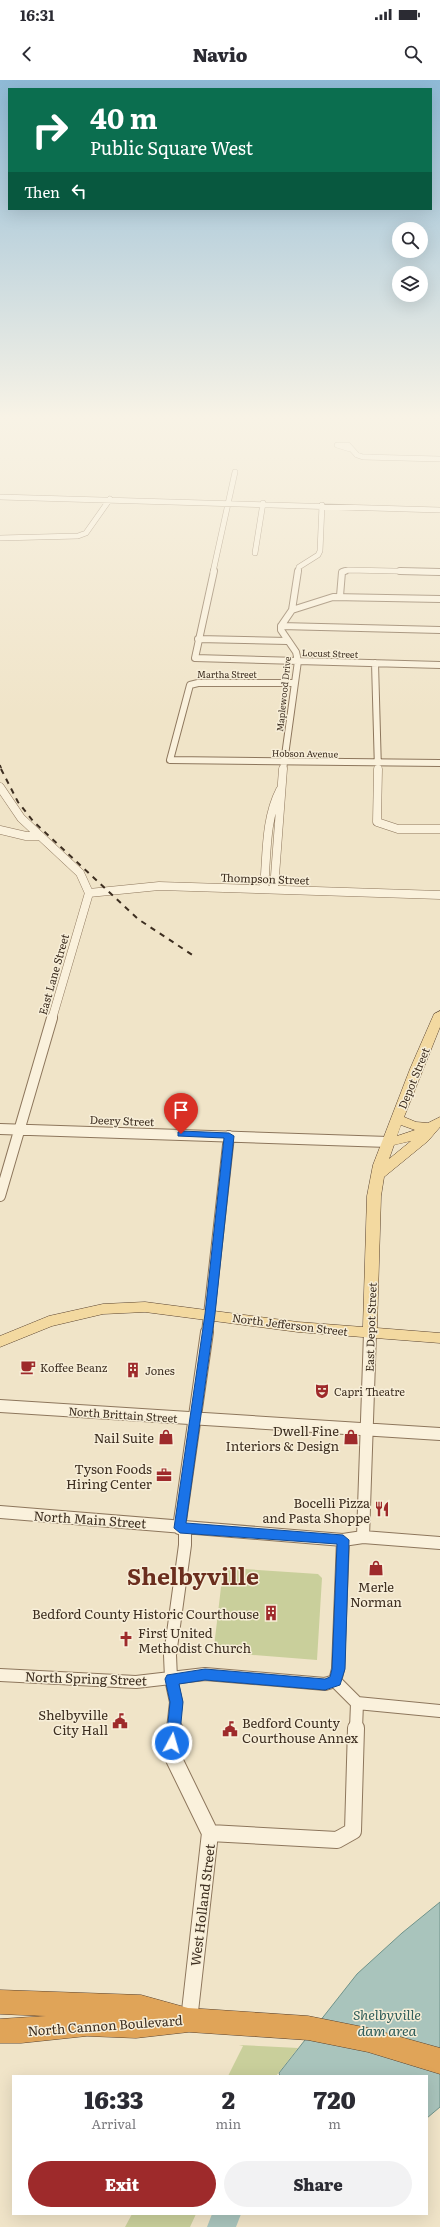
<!DOCTYPE html>
<html lang="en">
<head>
<meta charset="utf-8">
<style>
  :root { --surface:#fff; --page:#f2f2f3; --text:#2b2b33; --muted:#7c7c81; --accent:#9e2a2b }
  body { margin:0; font-family:Literata,serif; background:var(--page); color:var(--text); height:100vh; display:flex; flex-direction:column; font-size:15px; white-space:nowrap }
  * { box-sizing:border-box; margin:0 }
  p { font-size:13px; color:var(--muted) }
  .icon { flex:none; width:22px; height:22px; fill:none; stroke:currentColor; stroke-width:2; stroke-linecap:round; stroke-linejoin:round }
  .map { position:relative; flex:1; overflow:hidden }
  .panel { position:absolute; left:12px; top:1995px; width:416px; height:140px; display:flex; flex-direction:column; background:var(--surface); border-radius:0px; box-shadow:0 4px 16px #0002 }
  .panel>* { flex:none }
  .hud { position:absolute; left:8px; top:8px; width:424px; height:122px; border-radius:0px; box-shadow:0 4px 16px #0002; background:#0b6e4f; color:#fff; overflow:hidden }
  .fabs { position:absolute; left:392px; top:142px; display:grid; gap:8px }
  .fabs a { display:grid; place-items:center; width:36px; height:36px; border-radius:50%; background:var(--surface); box-shadow:0 4px 16px #0002; font-size:20px }
  .pin { position:absolute; display:grid; place-items:center; width:34px; height:34px; color:#fff; margin:-41px -17px; border-radius:50% 50% 50% 0; rotate:-45deg; box-shadow:0 0 4px #0007 }
  .pin .icon { rotate:45deg }
  .me { position:absolute; width:44px; margin:-22px; rotate:6deg; stroke-linejoin:round; filter:drop-shadow(0 0 3px #0008) }
  .turn { display:flex; align-items:center; gap:14px; height:84px; padding:0 16px; font-size:18px }
  .turn .icon { width:52px; height:52px; stroke-width:2.5 }
  .turn b { display:block; font-size:28px; line-height:34px }
  .then { display:flex; align-items:center; height:38px; padding:0 16px; background:#0003; gap:8px; font-size:15px }
  .eta { display:flex; justify-content:space-evenly; align-items:center; height:68px; text-align:center }
  .eta b { font-size:24px; font-weight:800; line-height:28px }
  .button { display:flex; gap:8px; margin-top:auto; padding:8px 16px }
  .button a { flex:1; height:46px; border-radius:24px; background:var(--accent); color:#fff; font-size:16px; font-weight:800; line-height:46px; text-align:center }
  .button a+a { background:var(--page); color:var(--text) }
  .status { display:flex; justify-content:space-between; align-items:center; height:28px; padding:0 20px; background:var(--surface); direction:ltr }
  .status svg { height:11px; fill:currentColor }
  header { display:flex; justify-content:space-between; align-items:center; height:52px; padding:0 16px; background:var(--surface); font-size:18px; font-weight:800 }
  .map>svg:first-child { display:block }
</style>
</head>
<body>
<div class="status"><b>16:31</b><svg viewBox="0 0 49 12"><path d="M0 12V9h3v3zM5 12V6h3v6zM10 12V3h3v9zM15 12V0h3v12zM26 1h20v11H26zM47 4h2v5h-2z"/></svg></div>
<header><svg class="icon" aria-label="back" viewBox="0 0 24 24"><path d="M15 5l-7 7 7 7"/></svg>Navio<svg class="icon" aria-label="search" viewBox="0 0 24 24"><circle cx="10" cy="10" r="6"/><path d="M15 15l6 6"/></svg></header>
<div class="map">
<svg width="440" height="2147" viewBox="0 0 440 2147">
  <rect width="100%" height="100%" fill="#f0e4c8"/>
  <path fill="#c9cf9b" d="M230,1488L318,1494L322,1498L317,1580L216,1572L214,1567L223,1490Z
    M239,1965L298,1968L276,1996H228L243,1966Z
    M132,2134H196L190,2147H125Z"/>
  <path fill="#a9c4bc" stroke="#6f938a" d="M440,1822V2027L427,2038V1996H280L279,1993L357,1894L402,1853Z"/>
  <g fill="none" stroke-linecap="round" stroke-linejoin="round">
    <path fill="#a9c4bc" fill-rule="evenodd" d="M212,2134H241L236,2147H207Z"/>
    <g stroke="#8d765c" stroke-width="6">
      <path id="minor-far5" d="M350,369L337,365H348L357,375L363,377L440,379
        M0,417L440,430
        M0,458L78,456L86,453L110,419
        M255,473L263,423
        M213,492L235,392
        M298,492L299,487L318,475L320,471L322,425
        M342,492L348,490L440,492"/>
    </g>
    <g stroke="#8d765c" stroke-width="8">
      <path id="minor-far4" d="M214,491L195,578L440,585
        M400,491L440,492
        M340,516L342,492L345,491
        M292,530L333,517L440,519
        M281,546L440,550
        M198,559L287,561
        M375,583L378,690
        M295,603H198L190,605L170,680L440,683
        M283,690L298,581L296,572L281,550V546L292,530L298,491"/>
    </g>
    <g stroke="#8d765c" stroke-width="9">
      <path id="minor-far3" d="M378,689L377,742L398,749H440
        M0,707L21,738L80,793L89,813L52,939
        M0,750L26,756H39
        M264,808C267,776 265,739 280,710
        M274,809L283,689
        M89,813L159,806L440,815"/>
    </g>
    <g stroke="#8d765c" stroke-width="12">
      <path id="minor-far2" d="M0,1049L388,1062
        M0,1116L52,938
        M207,1253L229,1056"/>
    </g>
    <g stroke="#8d765c" stroke-width="14">
      <path id="minor-far1" d="M0,1326L440,1354
        M0,1432L343,1460L363,1457L440,1463
        M179,1448L207,1252
        M363,1457L370,1253
        M0,1595L136,1602L205,1594L325,1604L335,1601
        M335,1601L338,1589L343,1460
        M335,1601L357,1623L356,1649
        M357,1623L440,1631
        M173,1649L176,1622L171,1599L170,1575L185,1465V1448"/>
    </g>
    <g stroke="#8d765c" stroke-width="18">
      <path id="minor" d="M174,1648L173,1677L210,1753L189,1940
        M210,1753L337,1760L353,1751L356,1648"/>
    </g>
    <g stroke="#5b4430" stroke-width="1">
      <path id="major" d="M440,931V947L404,1037L416,1042L428,1043L440,1037V1047L428,1061L384,1097L381,1116L377,1248L440,1253V1263L298,1252L145,1232L103,1234L52,1246L0,1267V1256L49,1236L103,1224L145,1222L298,1242L363,1247L367,1116L373,1085L410,989L434,934ZM401,1045L415,1050L397,1056ZM411,1061L389,1079L394,1065Z"/>
    </g>
    <g stroke="#5b4430" stroke-width="1">
      <path id="highway" d="M0,1910L141,1915L188,1928L308,1936L368,1948L440,1968V1994L368,1972L308,1960L189,1952L136,1958L87,1956L21,1963H0V1939L46,1936L0,1934Z"/>
    </g>
    <use href="#minor-far5" stroke="#faf1dc" stroke-width="5"/>
    <use href="#minor-far4" stroke="#faf1dc" stroke-width="6"/>
    <use href="#minor-far3" stroke="#faf1dc" stroke-width="8"/>
    <use href="#minor-far2" stroke="#faf1dc" stroke-width="10"/>
    <use href="#minor-far1" stroke="#faf1dc" stroke-width="12"/>
    <use href="#minor" stroke="#faf1dc" stroke-width="16"/>
    <use href="#major" fill="#f3d9a0" fill-rule="evenodd"/>
    <use href="#highway" fill="#e0a458" fill-rule="evenodd"/>
    <path stroke="#3d2e20" stroke-width="1.5" stroke-dasharray="3.5 3.5" stroke-linecap="butt" d="M0,685L2,690"/>
    <path stroke="#3d2e20" stroke-width="2" stroke-dasharray="5.5 5.5" stroke-linecap="butt" d="M1,689L18,722L33,741L138,839L194,876"/>
  </g>
  <linearGradient id="sky" x2="0" y2="1"><stop stop-color="#8fbad6"/><stop offset="0.53" stop-color="#f8f3e6"/><stop offset="1" stop-color="#f8f3e6" stop-opacity="0"/></linearGradient>
  <rect width="440" height="636" fill="url(#sky)"/>
  <path fill="#1a73e8" stroke="#114b97" d="M181,1051L229,1053L234,1056L215,1234L186,1443L343,1455L349,1460L345,1589L340,1605L325,1610L205,1600L179,1604L183,1622L179,1663L177,1667L172,1669L168,1667L166,1663L170,1622L165,1599L167,1595L205,1589L325,1599L330,1597L332,1589L337,1464L180,1453L174,1448L205,1234L224,1058L178,1056V1052Z"/>
  <defs>
    <g id="cafe-bare" transform="scale(1.2)"><path d="M-5.5-4.5H6V0H3Q3 3.5 0 3.5H-2.5Q-5.5 3.5-5.5 0ZM3-3.2v2h1.7v-2ZM-6 4.5H4V6H-6Z" fill="#9e2a2b" stroke="#f7eed8" stroke-width="2.5" paint-order="stroke"/></g>
    <g id="building-bare" transform="scale(1.2)"><path d="M-4-6H4V6H1V3H-1V6H-4ZM-2.5-4.3h1.7v1.8h-1.7ZM.8-4.3h1.7v1.8H.8ZM-2.5-1h1.7V.8h-1.7ZM.8-1h1.7V.8H.8Z" fill="#9e2a2b" stroke="#f7eed8" stroke-width="2.5" paint-order="stroke"/></g>
    <g id="theatre-bare" transform="scale(1.2)"><path d="M-5-5.5Q0-4 5-5.5V0Q5 5 0 6Q-5 5-5 0ZM-3.3-2.5H-1v1.5H-3.3ZM1-2.5H3.3v1.5H1ZM-2.8 1Q0 5.5 2.8 1Z" fill="#9e2a2b" stroke="#f7eed8" stroke-width="2.5" paint-order="stroke"/></g>
    <g id="shop-bare" transform="scale(1.2)"><path d="M-5-2.5h2.3a2.7 3.5 0 0 1 5.4 0H5L5.5 6h-11ZM-1.5-2.5h3a1.5 2.3 0 0 0-3 0Z" fill="#9e2a2b" stroke="#f7eed8" stroke-width="2.5" paint-order="stroke"/></g>
    <g id="office-bare" transform="scale(1.2)"><path d="M-6-3h4V-5.5h4V-3h4V5H-6ZM-1-4.5V-3h2v-1.5ZM-6 0V1H6V0Z" fill="#9e2a2b" stroke="#f7eed8" stroke-width="2.5" paint-order="stroke"/></g>
    <g id="restaurant-bare" transform="scale(1.2)"><path d="M-5-6h1v4h1v-4h1v4h1v-4h1v5L-1.5 .5V6h-2V.5L-5-1ZM5-6V6H3V1.5H1.5Q1.5-4 5-6Z" fill="#9e2a2b" stroke="#f7eed8" stroke-width="2.5" paint-order="stroke"/></g>
    <g id="church-bare" transform="scale(1.2)"><path d="M-1.2-6h2.4v3.5h3.3v2.4h-3.3V6h-2.4V-.1h-3.3v-2.4h3.3Z" fill="#9e2a2b" stroke="#f7eed8" stroke-width="2.5" paint-order="stroke"/></g>
    <g id="civic-bare" transform="scale(1.2)"><path d="M-.6-6.5H3V-4.5H.6V-3L4-1V1h2V6H-6V1h2V-1L-.6-3ZM-1.2 2.5V6h2.4V2.5Z" fill="#9e2a2b" stroke="#f7eed8" stroke-width="2.5" paint-order="stroke"/></g>
  </defs>
  <g fill-rule="evenodd">
    <use href="#cafe-bare" x="28" y="1287"/>
    <use href="#building-bare" x="133" y="1290"/>
    <use href="#theatre-bare" x="322" y="1311"/>
    <use href="#shop-bare" x="166" y="1357"/>
    <use href="#shop-bare" x="351" y="1357"/>
    <use href="#office-bare" x="164" y="1395"/>
    <use href="#restaurant-bare" x="382" y="1429"/>
    <use href="#shop-bare" x="376" y="1488"/>
    <use href="#building-bare" x="271" y="1533"/>
    <use href="#church-bare" x="126" y="1559"/>
    <use href="#civic-bare" x="120" y="1641"/>
    <use href="#civic-bare" x="230" y="1649"/>
  </g>
  <g text-anchor="middle" dominant-baseline="central" stroke-width="3" stroke-linejoin="round" paint-order="stroke">
    <g font-size="9" fill="#3d2e20" stroke="#f7eed8">
      <text transform="translate(330 573) rotate(2)">Locust Street</text>
      <text x="227" y="594">Martha Street</text>
      <text transform="translate(283 614) rotate(-84)">Maplewood Drive</text>
      <text transform="translate(305 673) rotate(1)">Hobson Avenue</text>
    </g>
    <g font-size="11" fill="#3d2e20" stroke="#f7eed8">
      <text transform="translate(265 798) rotate(2)">Thompson Street</text>
      <text transform="translate(53 894) rotate(-74)">East Lane Street</text>
      <text transform="translate(413 998) rotate(-68)">Depot Street</text>
      <text transform="translate(122 1040) rotate(2)">Deery Street</text>
      <text transform="translate(290 1244) rotate(7)">North Jefferson Street</text>
      <text transform="translate(370 1247) rotate(-88)">East Depot Street</text>
      <text transform="translate(123 1334) rotate(4)">North Brittain Street</text>
    </g>
    <g font-size="11" fill="#3d2e20" stroke="#f7eed8" text-anchor="start">
      <text x="40" y="1287">Koffee Beanz</text>
      <text x="145" y="1290">Jones</text>
      <text x="334" y="1311">Capri Theatre</text>
    </g>
    <g font-size="13" fill="#3d2e20" stroke="#f7eed8" text-anchor="end">
      <text x="339" y="1350">Dwell Fine<tspan x="339" dy="15">Interiors &amp; Design</tspan></text>
      <text x="154" y="1357">Nail Suite</text>
      <text x="152" y="1388">Tyson Foods<tspan x="152" dy="15">Hiring Center</tspan></text>
      <text x="370" y="1422">Bocelli Pizza<tspan x="370" dy="15">and Pasta Shoppe</tspan></text>
      <text x="376" y="1506" text-anchor="middle">Merle<tspan x="376" dy="15">Norman</tspan></text>
      <text x="259" y="1533">Bedford County Historic Courthouse</text>
      <text x="138" y="1552" text-anchor="start">First United<tspan x="138" dy="15">Methodist Church</tspan></text>
      <text x="108" y="1634">Shelbyville<tspan x="108" dy="15">City Hall</tspan></text>
      <text x="242" y="1642" text-anchor="start">Bedford County<tspan x="242" dy="15">Courthouse Annex</tspan></text>
    </g>
    <g font-size="13" fill="#3d2e20" stroke="#f7eed8">
      <text transform="translate(90 1439) rotate(4)">North Main Street</text>
      <text transform="translate(86 1598) rotate(2)">North Spring Street</text>
      <text transform="translate(202 1825) rotate(-83)">West Holland Street</text>
      <text transform="translate(105 1945) rotate(-4)">North Cannon Boulevard</text>
    </g>
    <g font-size="14" font-style="italic" fill="#2f5d5a" stroke="#f7eed8">
      <text x="387" y="1934">Shelbyville<tspan x="387" dy="16">dam area</tspan></text>
    </g>
    <g font-size="23" font-weight="bold" fill="#6b2e1e" stroke="#f7eed8">
      <text x="193" y="1495">Shelbyville</text>
    </g>
  </g>
</svg>
<div class="fabs">
<a><svg class="icon" aria-label="search" viewBox="0 0 24 24"><circle cx="10" cy="10" r="6"/><path d="M15 15l6 6"/></svg></a>
<a><svg class="icon" aria-label="layers" viewBox="0 0 24 24"><path d="M12 4l9 5-9 5-9-5zM3 14l9 5 9-5"/></svg></a>
</div>
<div class="pin" style="left:181px;top:1054px;background:#d93025"><svg class="icon" aria-label="arrive" viewBox="0 0 24 24"><path d="M6 21V4h12l-3 4 3 4H6"/></svg></div>
<svg class="me" style="left:172px;top:1663px" viewBox="-20 -20 40 40"><circle r="17" fill="#1a73e8" stroke="#fff" stroke-width="3"/><path d="M0-11L8 9 0 5-8 9z" fill="#fff"/></svg>
<div class="hud">
<div class="turn"><svg class="icon" aria-label="right" viewBox="0 0 24 24"><path d="M7 20v-9h11M14 6l5 5-5 5"/></svg><div><b>40 m</b>Public Square West</div></div>
<div class="then">Then<svg class="icon" aria-label="left" viewBox="0 0 24 24"><path d="M17 20v-9H6M10 6l-5 5 5 5"/></svg></div>
</div>
<section class="panel">
<div class="eta">
<div><b>16:33</b><p>Arrival</p></div>
<div><b>2</b><p>min</p></div>
<div><b>720</b><p>m</p></div>
</div>
<div class="button"><a>Exit</a><a>Share</a></div>
</section>
</div>
</body>
</html>
